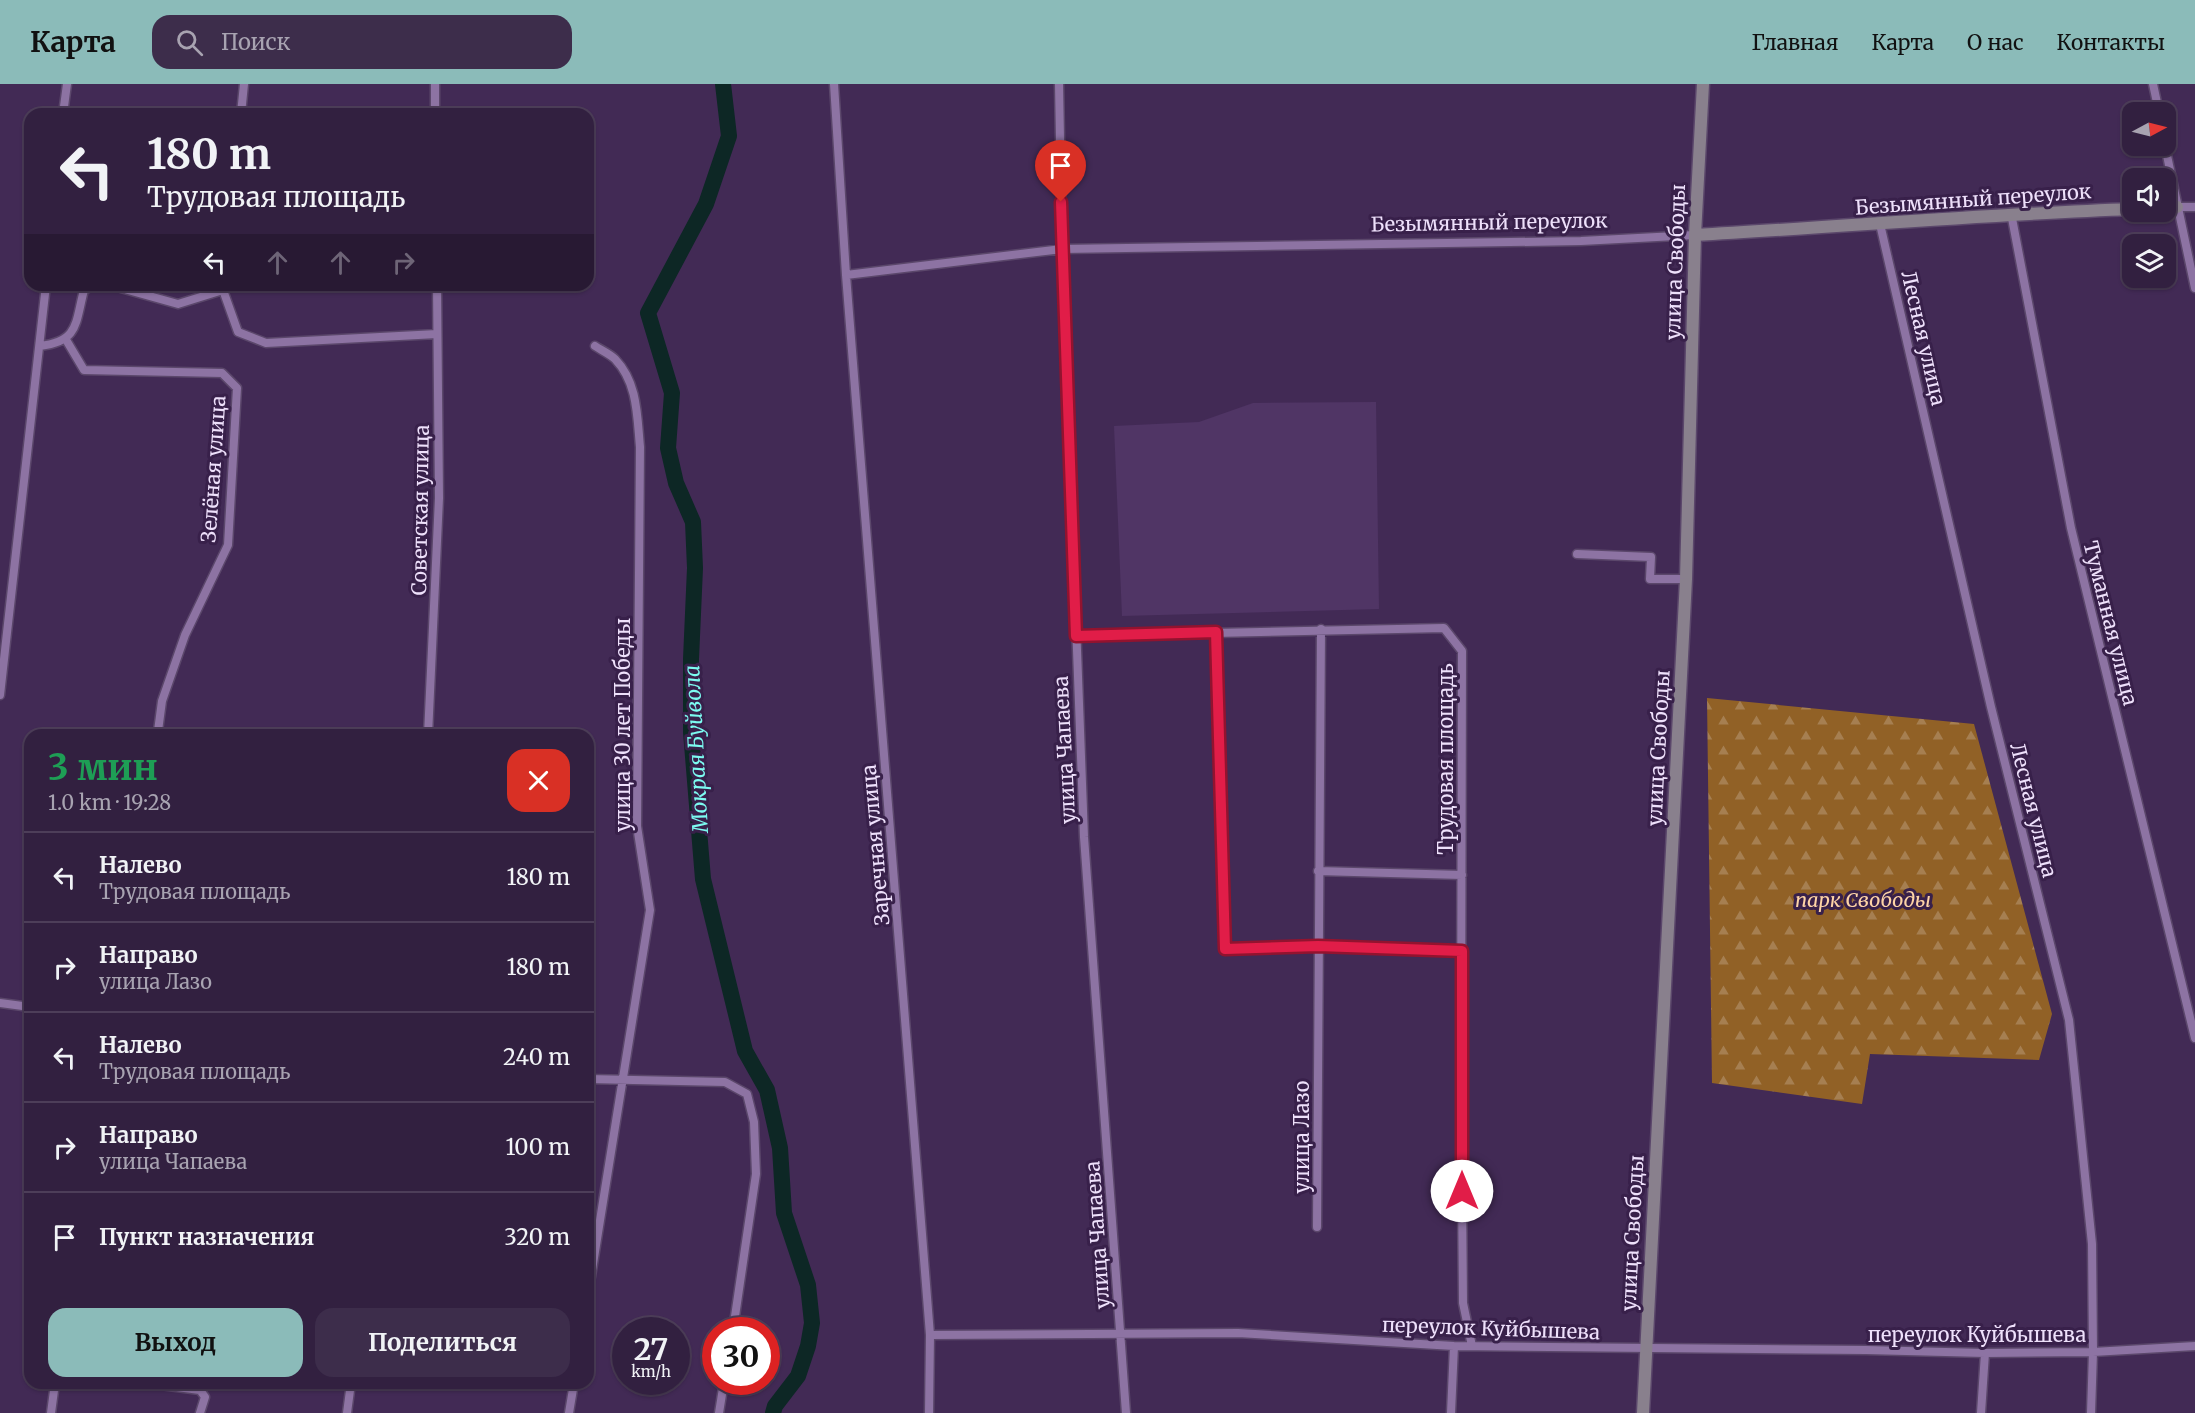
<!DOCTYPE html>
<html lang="ru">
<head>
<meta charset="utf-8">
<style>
  :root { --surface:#322040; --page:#3d2d4b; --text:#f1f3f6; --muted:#a8a3b1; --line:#4d3e59; --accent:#8bbbb9 }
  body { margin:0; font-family:Merriweather,serif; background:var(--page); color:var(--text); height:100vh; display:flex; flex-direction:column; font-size:22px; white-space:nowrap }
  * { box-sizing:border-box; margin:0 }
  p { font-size:20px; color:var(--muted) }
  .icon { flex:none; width:33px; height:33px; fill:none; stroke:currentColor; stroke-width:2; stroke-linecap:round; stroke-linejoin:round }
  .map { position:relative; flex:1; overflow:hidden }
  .panel { position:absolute; left:24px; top:645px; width:570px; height:660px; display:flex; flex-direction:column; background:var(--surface); border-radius:18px; box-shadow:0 2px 4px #0004,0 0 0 2px var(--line) }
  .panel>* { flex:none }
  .guide { position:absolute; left:24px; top:24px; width:570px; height:183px; border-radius:18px; box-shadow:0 2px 4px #0004,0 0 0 2px var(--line); background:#322040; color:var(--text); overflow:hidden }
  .needle { width:39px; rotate:83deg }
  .controls { position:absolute; left:2122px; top:18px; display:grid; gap:12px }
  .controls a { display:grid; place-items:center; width:54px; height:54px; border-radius:12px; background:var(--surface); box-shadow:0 2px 4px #0004,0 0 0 2px var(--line); font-size:30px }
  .speed { position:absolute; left:612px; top:1233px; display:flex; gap:12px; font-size:30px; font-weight:700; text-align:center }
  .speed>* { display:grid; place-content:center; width:78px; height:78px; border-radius:50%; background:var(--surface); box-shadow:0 2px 4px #0004,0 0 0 2px var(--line); line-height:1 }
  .speed small { font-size:15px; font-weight:400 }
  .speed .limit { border:9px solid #d22; background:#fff; color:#111 }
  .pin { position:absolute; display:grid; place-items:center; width:51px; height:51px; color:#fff; margin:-62px -26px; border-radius:50% 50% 50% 0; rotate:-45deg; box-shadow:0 0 6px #0007 }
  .pin .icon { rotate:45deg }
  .me { position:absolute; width:66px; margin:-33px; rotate:0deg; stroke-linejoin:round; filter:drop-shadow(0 0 4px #0008) }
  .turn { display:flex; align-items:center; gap:21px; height:126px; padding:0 24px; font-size:27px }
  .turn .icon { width:78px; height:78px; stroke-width:2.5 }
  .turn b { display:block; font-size:42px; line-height:51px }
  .lanes { display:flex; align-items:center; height:57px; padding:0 24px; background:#0003; justify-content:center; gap:30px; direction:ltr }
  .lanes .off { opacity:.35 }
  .round { display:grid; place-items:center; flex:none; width:63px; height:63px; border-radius:18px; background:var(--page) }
  .overview { display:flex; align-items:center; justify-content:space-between; height:102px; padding:0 24px }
  h1 { font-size:36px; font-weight:700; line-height:45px; color:#1e9e55 }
  .action { display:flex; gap:12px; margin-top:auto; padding:12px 24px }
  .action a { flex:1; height:69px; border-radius:18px; background:var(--accent); color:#111; font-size:24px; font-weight:700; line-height:69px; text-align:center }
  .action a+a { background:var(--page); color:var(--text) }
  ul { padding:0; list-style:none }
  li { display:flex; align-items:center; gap:18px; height:90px; padding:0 24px; border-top:2px solid var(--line) }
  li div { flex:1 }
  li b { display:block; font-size:22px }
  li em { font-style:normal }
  header { display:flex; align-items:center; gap:36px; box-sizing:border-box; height:84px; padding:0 30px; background:var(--accent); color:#111 }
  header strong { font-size:28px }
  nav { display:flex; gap:33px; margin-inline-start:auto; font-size:21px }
  .search { width:420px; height:54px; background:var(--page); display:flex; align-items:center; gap:15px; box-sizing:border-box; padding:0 21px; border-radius:18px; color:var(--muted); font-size:22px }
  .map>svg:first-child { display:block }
</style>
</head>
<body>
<header>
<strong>Карта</strong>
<div class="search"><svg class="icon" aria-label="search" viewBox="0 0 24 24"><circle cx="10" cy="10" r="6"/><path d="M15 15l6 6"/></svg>Поиск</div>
<nav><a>Главная</a><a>Карта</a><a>О нас</a><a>Контакты</a></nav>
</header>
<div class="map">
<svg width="2195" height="1329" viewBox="0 0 2195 1329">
  <defs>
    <pattern id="forest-firs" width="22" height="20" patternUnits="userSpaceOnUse" patternTransform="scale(1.5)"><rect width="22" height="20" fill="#916126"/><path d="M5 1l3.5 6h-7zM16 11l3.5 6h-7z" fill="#a67f51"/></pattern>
  </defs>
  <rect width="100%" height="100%" fill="#422a55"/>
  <path fill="#503565" d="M1376,318L1379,525L1122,532L1114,342L1199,338L1253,319Z"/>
  <path fill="url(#forest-firs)" d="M1707,614L1974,640L2052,930L2039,976L1870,970L1862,1020L1712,999Z"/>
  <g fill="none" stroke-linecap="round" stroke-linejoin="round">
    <path stroke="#0d2725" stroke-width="16" d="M723,0L729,52L706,120L648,229L672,309L668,364L676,399L693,438L695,484L691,575V648L703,795L745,967L767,1006L780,1064L784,1129L808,1201L812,1239L808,1262L798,1292L775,1322L773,1329"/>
    <g stroke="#5b476b" stroke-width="11">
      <path id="street" d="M435,0V30
        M834,0L846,191L930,1251L929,1329
        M1059,0L1062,165L1084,753L1126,1329
        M2153,0L2159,28
        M63,30L67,0
        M241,30L244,0
        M2165,62L2195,204
        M2177,123H2195
        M2011,129L2071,444L2195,954
        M1880,140L1991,623L2069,936L2092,1160L2093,1268L2091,1329
        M846,191L1062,165L1581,157L1695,151
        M75,201L84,206
        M110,201L178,220L223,206
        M223,201V206L238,248L266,259L437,250
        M65,254L84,286L222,289L237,304L228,461L185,551L162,617L158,647L160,651
        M40,262C79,257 75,240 84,206L94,201
        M1577,470L1651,473L1650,495H1686
        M1217,548L1225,865L1318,862L1462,867
        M1075,552L1444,544L1462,567L1461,995L1463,1219L1472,1262
        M0,611L46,201
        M428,651L439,414L437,201
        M1318,787L1462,791
        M0,919L30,923
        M588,995L725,998L747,1010L754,1038L756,1090L733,1246
        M1317,1143L1321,545
        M588,1211L650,826L637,742L640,363C637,332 638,299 615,275C610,270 601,266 595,262
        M930,1251L1238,1249L1454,1262L1866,1266L1985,1269L2093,1268L2195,1262
        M145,1299L200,1306L205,1313L200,1329
        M51,1329L55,1299
        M347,1329L351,1299
        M569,1329L574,1299
        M719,1329L724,1298
        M1451,1329L1454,1262
        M1981,1329L1985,1269"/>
    </g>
    <g stroke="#5b476b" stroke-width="15">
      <path id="secondary" d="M2166,124L2177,123
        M1695,151C1841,143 1987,130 2133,125
        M1643,1329L1686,495L1695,151L1703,0"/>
    </g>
    <use href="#street" stroke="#8d73a3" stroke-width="8"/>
    <use href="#secondary" stroke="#89808d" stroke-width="12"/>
  </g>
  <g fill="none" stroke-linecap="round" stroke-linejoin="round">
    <g stroke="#92132f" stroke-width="15">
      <path id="route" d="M1061,118L1076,552L1216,548L1225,865L1318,862L1462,867V1107"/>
    </g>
    <use href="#route" stroke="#e11d48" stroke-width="10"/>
  </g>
  <g text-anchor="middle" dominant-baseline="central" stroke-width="6" stroke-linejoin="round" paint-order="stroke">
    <g font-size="20" fill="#eee0fb" stroke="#38204a">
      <text transform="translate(1973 115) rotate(-4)">Безымянный переулок</text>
      <text transform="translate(1489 138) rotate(-1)">Безымянный переулок</text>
      <text transform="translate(1675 178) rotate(-88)">улица Свободы</text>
      <text transform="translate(1924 254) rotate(77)">Лесная улица</text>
      <text transform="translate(213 385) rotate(-86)">Зелёная улица</text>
      <text transform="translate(420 426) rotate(-89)">Советская улица</text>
      <text transform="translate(2111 539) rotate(76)">Туманная улица</text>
      <text transform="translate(622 641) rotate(-90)">улица 30 лет Победы</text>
      <text transform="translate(1658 664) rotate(-87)">улица Свободы</text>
      <text transform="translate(1064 666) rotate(-93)">улица Чапаева</text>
      <text transform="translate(1445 675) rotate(-90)">Трудовая площадь</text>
      <text transform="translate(2034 726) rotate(76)">Лесная улица</text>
      <text transform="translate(875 761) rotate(-95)">Заречная улица</text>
      <text transform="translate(1301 1053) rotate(-90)">улица Лазо</text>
      <text transform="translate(1632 1149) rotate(-87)">улица Свободы</text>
      <text transform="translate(1097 1151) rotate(-94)">улица Чапаева</text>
      <text transform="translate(1491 1244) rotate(2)">переулок Куйбышева</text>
      <text x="1977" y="1250">переулок Куйбышева</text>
    </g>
    <g font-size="20" font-style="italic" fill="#fed4a6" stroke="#38204a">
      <text x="1863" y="815">парк Свободы</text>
    </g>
    <g font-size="21" font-style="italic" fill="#7cfbf1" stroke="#38204a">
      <text transform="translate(696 665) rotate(-93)">Мокрая Буйвола</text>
    </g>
  </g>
</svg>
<div class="controls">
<a><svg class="needle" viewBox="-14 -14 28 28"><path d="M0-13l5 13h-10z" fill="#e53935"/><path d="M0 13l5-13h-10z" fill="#a8a3b1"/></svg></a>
<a><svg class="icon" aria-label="sound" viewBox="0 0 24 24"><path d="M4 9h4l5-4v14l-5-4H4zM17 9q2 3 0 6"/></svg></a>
<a><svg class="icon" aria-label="layers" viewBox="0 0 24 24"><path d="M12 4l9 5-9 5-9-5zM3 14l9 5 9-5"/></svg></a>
</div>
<div class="speed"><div>27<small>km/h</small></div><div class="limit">30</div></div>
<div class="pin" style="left:1061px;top:118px;background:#d93025"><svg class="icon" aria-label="arrive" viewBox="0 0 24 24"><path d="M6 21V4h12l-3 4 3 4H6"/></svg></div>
<svg class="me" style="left:1462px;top:1107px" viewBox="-20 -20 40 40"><circle r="19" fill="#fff"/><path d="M0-13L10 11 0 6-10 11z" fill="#e11d48"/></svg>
<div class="guide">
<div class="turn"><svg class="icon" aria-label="left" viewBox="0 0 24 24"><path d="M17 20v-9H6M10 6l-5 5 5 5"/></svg><div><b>180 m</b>Трудовая площадь</div></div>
<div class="lanes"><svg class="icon" aria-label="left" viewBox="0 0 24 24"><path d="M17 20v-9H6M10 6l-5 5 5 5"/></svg><svg class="icon off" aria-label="ahead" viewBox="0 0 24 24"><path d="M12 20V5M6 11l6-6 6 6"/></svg><svg class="icon off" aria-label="ahead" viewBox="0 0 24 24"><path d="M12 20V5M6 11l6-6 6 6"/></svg><svg class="icon off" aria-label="right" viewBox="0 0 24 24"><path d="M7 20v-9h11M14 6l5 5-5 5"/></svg></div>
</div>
<section class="panel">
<div class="overview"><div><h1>3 мин</h1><p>1.0 km · 19:28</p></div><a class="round" style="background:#d93025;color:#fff"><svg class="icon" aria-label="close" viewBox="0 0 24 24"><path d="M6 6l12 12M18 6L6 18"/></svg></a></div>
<ul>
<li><svg class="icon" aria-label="left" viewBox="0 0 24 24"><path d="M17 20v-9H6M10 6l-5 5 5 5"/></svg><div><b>Налево</b><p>Трудовая площадь</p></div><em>180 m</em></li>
<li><svg class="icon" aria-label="right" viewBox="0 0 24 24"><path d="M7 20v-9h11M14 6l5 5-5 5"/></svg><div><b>Направо</b><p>улица Лазо</p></div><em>180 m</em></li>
<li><svg class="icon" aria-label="left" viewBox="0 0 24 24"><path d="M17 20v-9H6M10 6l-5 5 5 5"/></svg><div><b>Налево</b><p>Трудовая площадь</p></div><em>240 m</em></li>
<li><svg class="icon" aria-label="right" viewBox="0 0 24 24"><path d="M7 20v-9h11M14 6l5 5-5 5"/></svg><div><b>Направо</b><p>улица Чапаева</p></div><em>100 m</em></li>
<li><svg class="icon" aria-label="arrive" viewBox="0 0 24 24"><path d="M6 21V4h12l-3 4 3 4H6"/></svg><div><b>Пункт назначения</b></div><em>320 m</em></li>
</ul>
<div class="action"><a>Выход</a><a>Поделиться</a></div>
</section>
</div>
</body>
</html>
